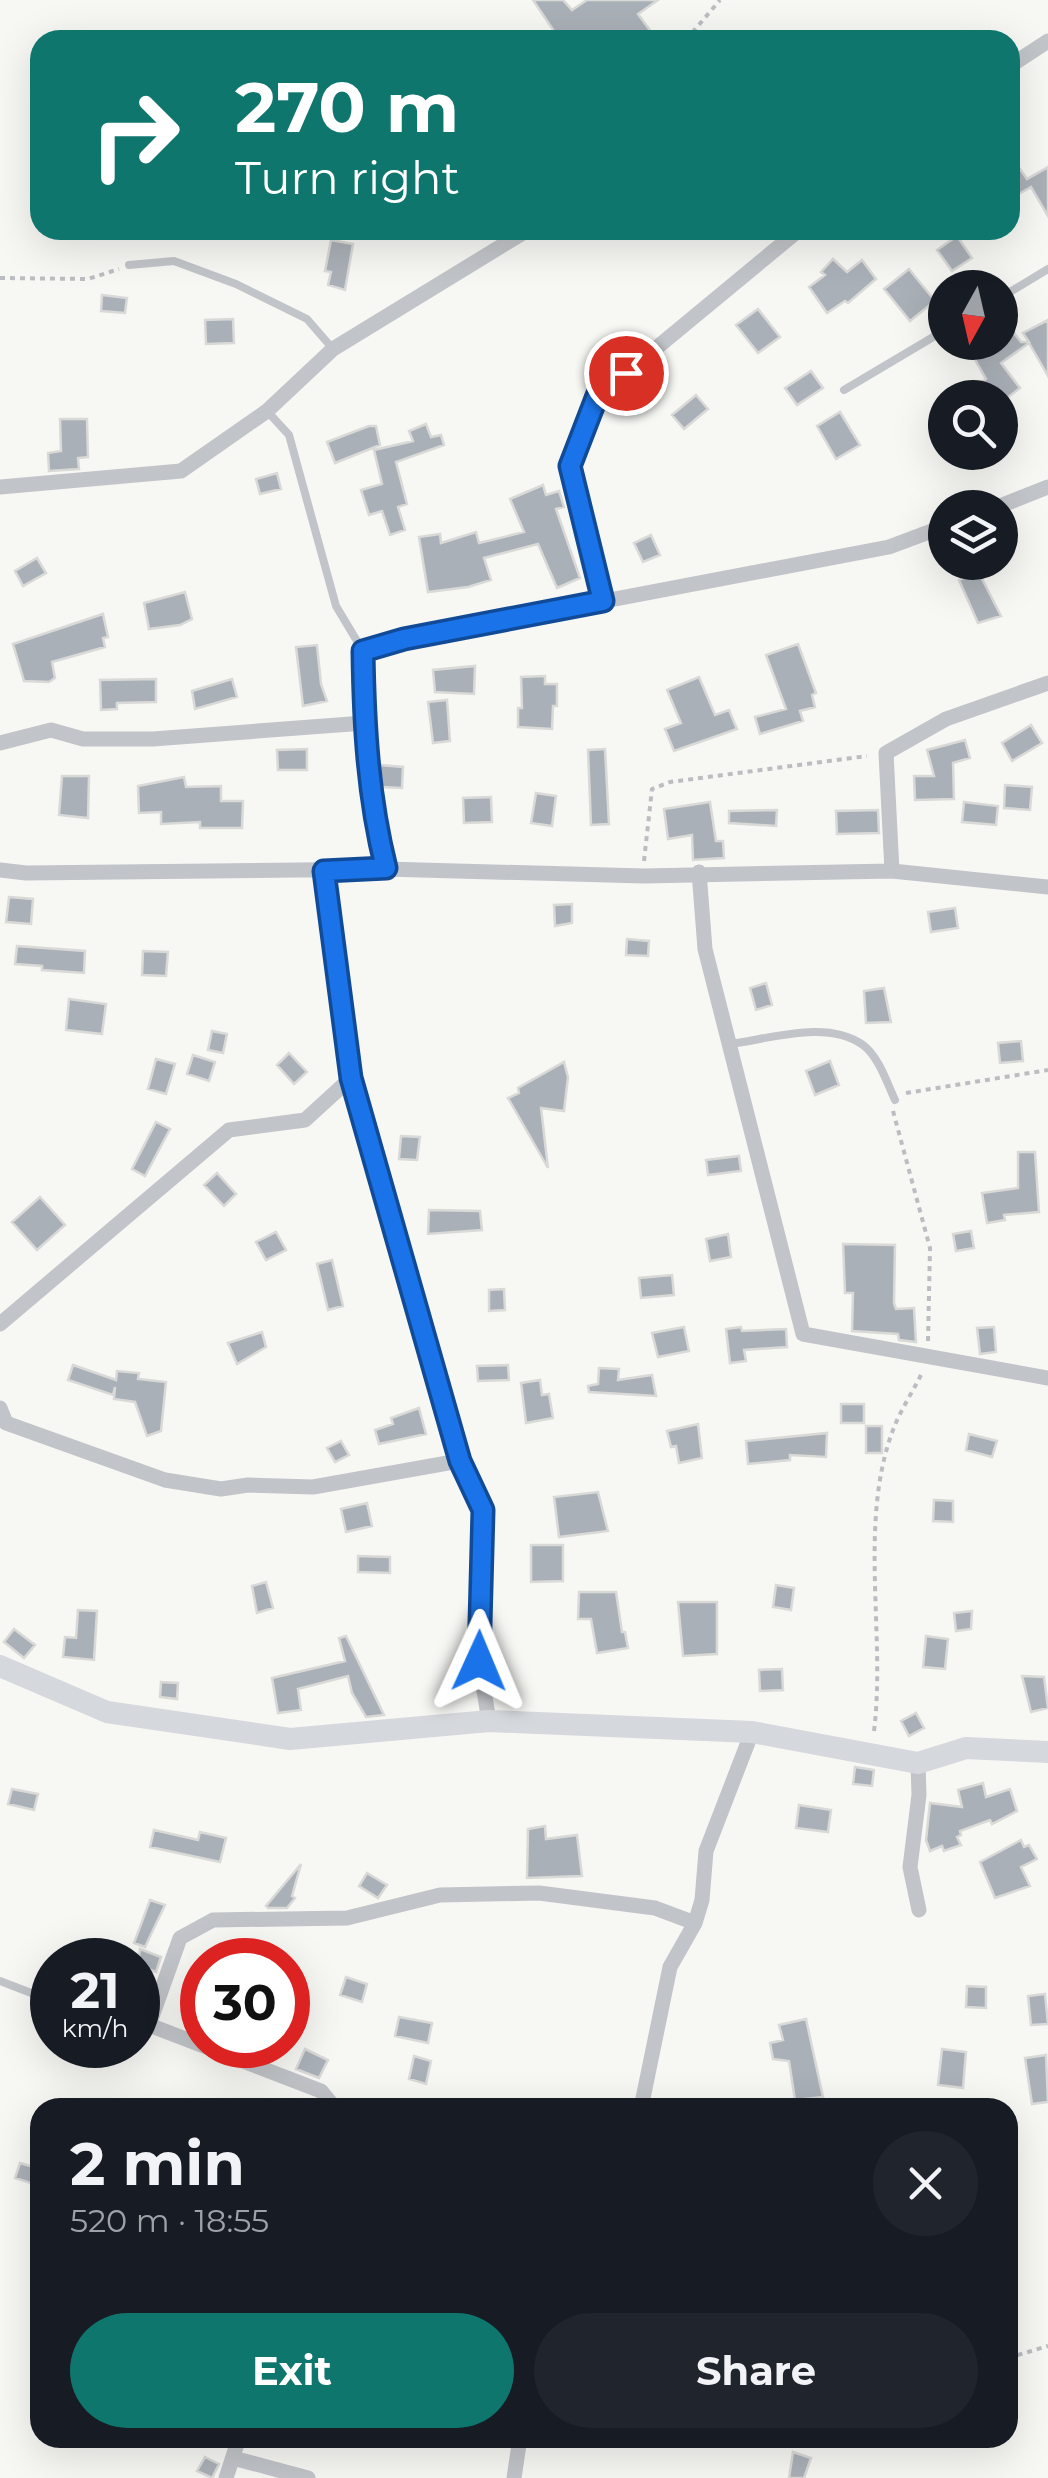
<!DOCTYPE html>
<html lang="en">
<head>
<meta charset="utf-8">
<style>
  :root { --surface:#171b24; --page:#20242c; --text:#f1f3f6; --muted:#9ea1a6; --accent:#0f766e }
  body { margin:0; font-family:Montserrat,sans-serif; background:var(--page); color:var(--text); height:100vh; display:flex; flex-direction:column; font-size:38px; white-space:nowrap }
  * { box-sizing:border-box; margin:0 }
  p { font-size:32px; color:var(--muted) }
  .icon { flex:none; width:55px; height:55px; fill:none; stroke:currentColor; stroke-width:2; stroke-linecap:round; stroke-linejoin:round }
  .map { position:relative; flex:1; overflow:hidden }
  .side { position:absolute; left:30px; top:2098px; width:988px; height:350px; display:flex; flex-direction:column; background:var(--surface); border-radius:30px; box-shadow:0 10px 40px #0002 }
  .side>* { flex:none }
  .banner { position:absolute; left:30px; top:30px; width:990px; height:210px; border-radius:30px; box-shadow:0 10px 40px #0002; background:#0f766e; color:#fff; overflow:hidden }
  .needle { width:65px; rotate:188deg }
  .tools { position:absolute; left:928px; top:270px; display:grid; gap:20px }
  .tools a { display:grid; place-items:center; width:90px; height:90px; border-radius:50%; background:var(--surface); box-shadow:0 10px 40px #0002; font-size:50px }
  .speed { position:absolute; left:30px; top:1938px; display:flex; gap:20px; font-size:50px; font-weight:700; text-align:center }
  .speed>* { display:grid; place-content:center; width:130px; height:130px; border-radius:50%; background:var(--surface); box-shadow:0 10px 40px #0002; line-height:1 }
  .speed small { font-size:25px; font-weight:400 }
  .speed .limit { border:15px solid #d22; background:#fff; color:#111 }
  .pin { position:absolute; display:grid; place-items:center; width:85px; height:85px; color:#fff; margin:-42px; border:5px solid #fff; border-radius:50%; box-shadow:0 2px 10px #0007 }
  .me { position:absolute; width:110px; margin:-55px; rotate:1deg; stroke-linejoin:round; filter:drop-shadow(0 0 8px #0008) }
  .turn { display:flex; align-items:center; gap:35px; height:210px; padding:0 40px; font-size:45px }
  .turn .icon { width:130px; height:130px; stroke-width:2.5 }
  .turn b { display:block; font-size:70px; line-height:85px }
  .round { display:grid; place-items:center; flex:none; width:105px; height:105px; border-radius:52px; background:var(--page) }
  .headline { display:flex; align-items:center; justify-content:space-between; height:170px; padding:0 40px }
  h1 { font-size:60px; font-weight:700; line-height:75px }
  .cta { display:flex; gap:20px; margin-top:auto; padding:20px 40px }
  .cta a { flex:1; height:115px; border-radius:60px; background:var(--accent); color:#fff; font-size:40px; font-weight:700; line-height:115px; text-align:center }
  .cta a+a { background:var(--page); color:var(--text) }
  .map>svg:first-child { display:block }
</style>
</head>
<body>
<div class="map">
<svg width="1048" height="2478" viewBox="0 0 1048 2478">
  <rect width="100%" height="100%" fill="#f7f7f4"/>
  <path fill="#aab0b7" stroke="#d9d9d7" stroke-width="2.5" d="M533,0H563L572,10L587,0H658L638,14L657,40H560Z
    M1048,167V216L1031,187L1017,195L1010,184V176L1020,169L1027,179Z
    M957,236L972,258L952,271L937,250Z
    M331,240L353,244L345,290L328,285L331,272L325,271Z
    M833,259L847,272L862,260L876,279L848,303L845,301L827,313L809,287L825,275L821,272Z
    M909,269L935,301L910,321L884,289Z
    M102,295L127,298L125,313L101,311Z
    M758,309L780,337L758,353L736,325Z
    M1000,315L1021,342H1029L1023,333L1048,320V376L1029,343L1001,363L1020,388L1007,398H959L986,379L965,342H1000Z
    M233,319L234,343L206,344L205,320Z
    M811,371L823,388L797,405L785,388Z
    M696,395L708,409L684,429L672,415Z
    M840,412L860,445L836,459L817,426Z
    M60,419H87L88,457L78,458L79,469L49,471L48,453L61,451Z
    M426,424L431,437L441,435L444,445L396,462L407,504L398,507L405,530L390,535L382,511L369,515L361,490L382,484L374,450L413,441L409,431Z
    M369,426H376L380,445L335,463L327,442Z
    M277,473L281,489L260,494L256,479Z
    M543,485L546,495L559,491L564,507L556,509L580,578L557,588L538,544L484,558L491,580L468,587L428,592L419,537L440,534L441,543L476,532L479,543L524,532L510,499Z
    M651,535L660,555L643,562L634,543Z
    M37,558L46,573L23,586L15,571Z
    M978,571L1001,616L978,623L959,580Z
    M185,592L192,619L180,625L149,629L144,603Z
    M103,614L108,637L103,638L105,647L52,662L55,678L49,682L24,681L13,644Z
    M798,644L816,693L812,695L815,707L800,711L803,721L760,734L755,717L786,709L766,655Z
    M317,645L321,684L327,701L303,706L296,647Z
    M475,666L474,694L435,692L433,670Z
    M545,676V684H557V706H553L552,729L518,727V708H522L521,677Z
    M699,677L715,715L729,710L737,729L674,751L665,729L681,723L667,690Z
    M156,679V702L117,703V709L101,710L100,680Z
    M232,679L237,697L195,709L192,691Z
    M447,700L450,741L433,743L428,702Z
    M1031,725L1042,743L1012,761L1002,743Z
    M965,740L970,758L953,763L954,799L915,800L914,776H934L927,750Z
    M307,749V770H278L277,750Z
    M605,749L609,824L591,825L588,750Z
    M380,765L403,767L402,788L382,787Z
    M62,776H89L88,818L59,815Z
    M184,777L186,787L221,786V801H243L242,828H200V822L161,824V812L139,813L138,786Z
    M1005,785L1032,787L1030,810L1004,808Z
    M536,793L556,796L552,826L531,823Z
    M491,797L492,822L464,823L463,798Z
    M710,802L716,841H723L724,858L693,860L692,835L668,839L664,809Z
    M964,802L998,806L996,825L962,822Z
    M777,810L776,826L729,823V811Z
    M878,810L879,833L837,834L836,811Z
    M9,897L33,899L31,924L6,922Z
    M572,904V923L555,926L554,905Z
    M955,908L958,928L931,932L928,912Z
    M627,939L649,941L648,956L626,955Z
    M17,946L85,951L84,973L42,970V966L15,964Z
    M143,951L168,952L166,976L142,975Z
    M766,983L772,1005L756,1010L750,988Z
    M884,988L891,1022L866,1023L864,991Z
    M69,999L106,1004L102,1034L66,1030Z
    M212,1031L227,1034L223,1053L208,1050Z
    M1021,1041L1023,1061L1000,1063L998,1043Z
    M289,1053L307,1072L294,1084L277,1065Z
    M193,1055L215,1062L209,1081L187,1074Z
    M156,1059L175,1064L166,1094L148,1089Z
    M830,1061L839,1085L815,1095L806,1071Z
    M564,1062L568,1077L564,1111L541,1108L548,1168L508,1098L519,1093L518,1088Z
    M156,1122L170,1129L145,1176L132,1169Z
    M401,1136L420,1137L417,1160L399,1159Z
    M1018,1152H1035L1039,1212L1004,1215L1005,1220L987,1223L982,1193L1018,1188Z
    M739,1156L741,1171L708,1175L706,1160Z
    M217,1173L236,1194L224,1206L204,1185Z
    M40,1197L65,1225L37,1250L12,1222Z
    M429,1210L480,1211L482,1230L428,1234Z
    M971,1231L974,1248L956,1251L953,1234Z
    M276,1232L286,1250L266,1260L256,1242Z
    M728,1234L731,1257L710,1261L706,1239Z
    M843,1244L895,1245L894,1303L896,1309L914,1308L916,1342L899,1340L898,1334L852,1331L853,1293H845Z
    M332,1260L343,1306L328,1310L317,1264Z
    M672,1275L674,1295L641,1298L639,1278Z
    M504,1289L505,1310L489,1311V1290Z
    M684,1327L689,1351L658,1357L652,1333Z
    M741,1327L742,1331L786,1329L787,1347L744,1350L746,1361L730,1363L726,1329Z
    M994,1327L996,1352L980,1354L977,1328Z
    M262,1332L266,1347L237,1364L228,1343Z
    M73,1365L116,1380L117,1371L139,1373L138,1379L166,1382L161,1431L147,1436L135,1402L114,1399L115,1387L113,1395L68,1380Z
    M508,1365L509,1380L478,1381L477,1366Z
    M599,1368L619,1369L618,1380L652,1375L656,1396L589,1392L588,1386L598,1384Z
    M540,1380L542,1395L549,1394L553,1418L526,1423L521,1383Z
    M841,1404H864V1423H841Z
    M419,1408L426,1434L379,1444L375,1430L393,1424L391,1418Z
    M698,1424L702,1458L679,1463L676,1446L671,1447L667,1431Z
    M866,1426H882V1453H866Z
    M827,1433L826,1457L790,1455V1460L748,1464L746,1441Z
    M969,1434L997,1441L992,1457L966,1450Z
    M341,1441L349,1455L335,1462L327,1448Z
    M598,1492L608,1531L559,1537L554,1497Z
    M934,1500L953,1501V1522L933,1521Z
    M367,1503L372,1526L346,1532L341,1509Z
    M531,1545H563V1581L531,1582Z
    M358,1556L390,1557V1573L358,1572Z
    M266,1582L273,1608L257,1613L252,1586Z
    M776,1585L794,1588L791,1610L773,1607Z
    M579,1592H616L622,1632H625L628,1648L597,1653L591,1619H578Z
    M678,1602H717V1654L683,1656Z
    M78,1610L97,1611L94,1660L63,1657L65,1637L76,1638Z
    M972,1611L971,1629L956,1631L954,1613Z
    M14,1629L35,1645L24,1658L4,1642Z
    M346,1636L384,1715L366,1717L352,1693L348,1676L298,1689L301,1710L278,1713L272,1678L345,1661L339,1638Z
    M926,1636L948,1639L945,1669L923,1667Z
    M782,1669L783,1690L760,1691L759,1670Z
    M1022,1676L1044,1677L1048,1708L1031,1712Z
    M161,1682L178,1683L177,1699L160,1697Z
    M916,1713L924,1728L909,1736L901,1721Z
    M855,1767L874,1770L872,1786L853,1784Z
    M983,1783L986,1797L1010,1789L1017,1811L992,1824L990,1820L960,1831L961,1835L957,1837L961,1845L944,1851L942,1846L930,1851L926,1840L930,1803L962,1807L958,1790Z
    M12,1789L38,1794L34,1810L8,1804Z
    M799,1805L831,1810L828,1832L796,1828Z
    M545,1826L546,1839L577,1835L582,1876L527,1878L528,1829Z
    M154,1830L198,1840L200,1832L226,1838L220,1862L150,1847Z
    M1021,1840L1024,1847L1029,1845L1037,1859L1021,1867L1030,1886L995,1898L980,1862Z
    M301,1864L292,1896L295,1898L287,1908H268L266,1906Z
    M367,1873L387,1885L378,1898L359,1886Z
    M150,1900L165,1905L145,1947L134,1943Z
    M140,1949L161,1957L156,1972L138,1965Z
    M346,1977L367,1984L362,2002L340,1995Z
    M967,1986L986,1987V2008L966,2007Z
    M1045,1994L1048,2024L1031,2025L1028,1996Z
    M399,2017L432,2023L428,2043L395,2036Z
    M806,2019L823,2097L795,2100L789,2061L773,2059L770,2043L783,2040L779,2025Z
    M305,2049L328,2060L319,2078L296,2069Z
    M942,2049L966,2052L963,2088L938,2085Z
    M1046,2055L1048,2102L1032,2104L1025,2058Z
    M414,2056L431,2061L426,2084L409,2079Z
    M20,2163L40,2169V2186L15,2178Z
    M793,2452L811,2458L804,2478H789Z
    M205,2457L219,2464L212,2478L197,2471Z"/>
  <g fill="none" stroke-linecap="round" stroke-linejoin="round">
    <path stroke="#bbbdc0" stroke-width="4" stroke-dasharray="5 5" stroke-linecap="butt" d="M686,40L720,0
      M0,278L88,279L119,269
      M644,861L652,789L670,782L867,756
      M906,1093L1048,1070
      M893,1111L930,1248L928,1341
      M874,1731C886,1635 858,1523 893,1430C900,1411 912,1393 921,1375
      M1008,2358L1048,2346"/>
    <path stroke="#c1c4c8" stroke-width="8" d="M129,265L174,261L236,284L307,319L333,349
      M1000,298L1048,269
      M844,390L945,330
      M267,411L289,435L336,606L363,651
      M730,1044C770,1039 827,1019 863,1045C879,1057 887,1083 895,1100
      M0,1981L52,2001"/>
    <path stroke="#c1c4c8" stroke-width="15" d="M1010,66L1048,41
      M0,487L181,471L267,411L333,349L526,231
      M995,508L1048,487
      M603,601L569,466L597,397L799,230
      M0,743L51,730L83,739H153L364,723
      M385,869C368,797 364,725 363,651L404,639L889,547L945,526
      M0,870L26,873L385,869L644,876L892,871L1048,887
      M324,871L351,1078L459,1461L483,1510L479,1661L489,1721
      M892,871L886,753L946,719L1048,683
      M699,872L705,949L803,1334L1048,1378
      M0,1324L229,1130L305,1120L351,1078
      M0,1408L6,1423L165,1480L221,1489L248,1485L313,1487L459,1461
      M918,1763L919,1795L910,1867L919,1910
      M335,2108L321,2091L149,2025L180,1938L213,1920L347,1918L440,1895L539,1893L655,1908L695,1923
      M641,2108L670,1967L695,1923L702,1900L706,1851L752,1732
      M233,2458L308,2478
      M226,2478L239,2438
      M514,2478L520,2438"/>
    <path stroke="#d5d8dc" stroke-width="22" d="M0,1666L107,1712L290,1739L489,1721L752,1732L918,1763L966,1748L1048,1752"/>
  </g>
  <g fill="none" stroke-linecap="round" stroke-linejoin="round">
    <g stroke="#114b97" stroke-width="25">
      <path id="route" d="M479,1661L483,1510L460,1461L351,1078L324,871L386,868C368,797 364,724 363,651L404,639L603,601L570,466L597,396L626,373"/>
    </g>
    <use href="#route" stroke="#1a73e8" stroke-width="18"/>
  </g>
</svg>
<div class="tools">
<a><svg class="needle" viewBox="-14 -14 28 28"><path d="M0-13l5 13h-10z" fill="#e53935"/><path d="M0 13l5-13h-10z" fill="#9ea1a6"/></svg></a>
<a><svg class="icon" aria-label="search" viewBox="0 0 24 24"><circle cx="10" cy="10" r="6"/><path d="M15 15l6 6"/></svg></a>
<a><svg class="icon" aria-label="layers" viewBox="0 0 24 24"><path d="M12 4l9 5-9 5-9-5zM3 14l9 5 9-5"/></svg></a>
</div>
<div class="speed"><div>21<small>km/h</small></div><div class="limit">30</div></div>
<div class="pin" style="left:626px;top:373px;background:#d93025"><svg class="icon" aria-label="arrive" viewBox="0 0 24 24"><path d="M6 21V4h12l-3 4 3 4H6"/></svg></div>
<svg class="me" style="left:479px;top:1661px" viewBox="-20 -20 40 40"><path d="M0-17L14 15 0 8-14 15z" fill="#1a73e8" stroke="#fff" stroke-width="4"/></svg>
<div class="banner">
<div class="turn"><svg class="icon" aria-label="right" viewBox="0 0 24 24"><path d="M7 20v-9h11M14 6l5 5-5 5"/></svg><div><b>270 m</b>Turn right</div></div>
</div>
<section class="side">
<div class="headline"><div><h1>2 min</h1><p>520 m · 18:55</p></div><a class="round"><svg class="icon" aria-label="close" viewBox="0 0 24 24"><path d="M6 6l12 12M18 6L6 18"/></svg></a></div>
<div class="cta"><a>Exit</a><a>Share</a></div>
</section>
</div>
</body>
</html>
